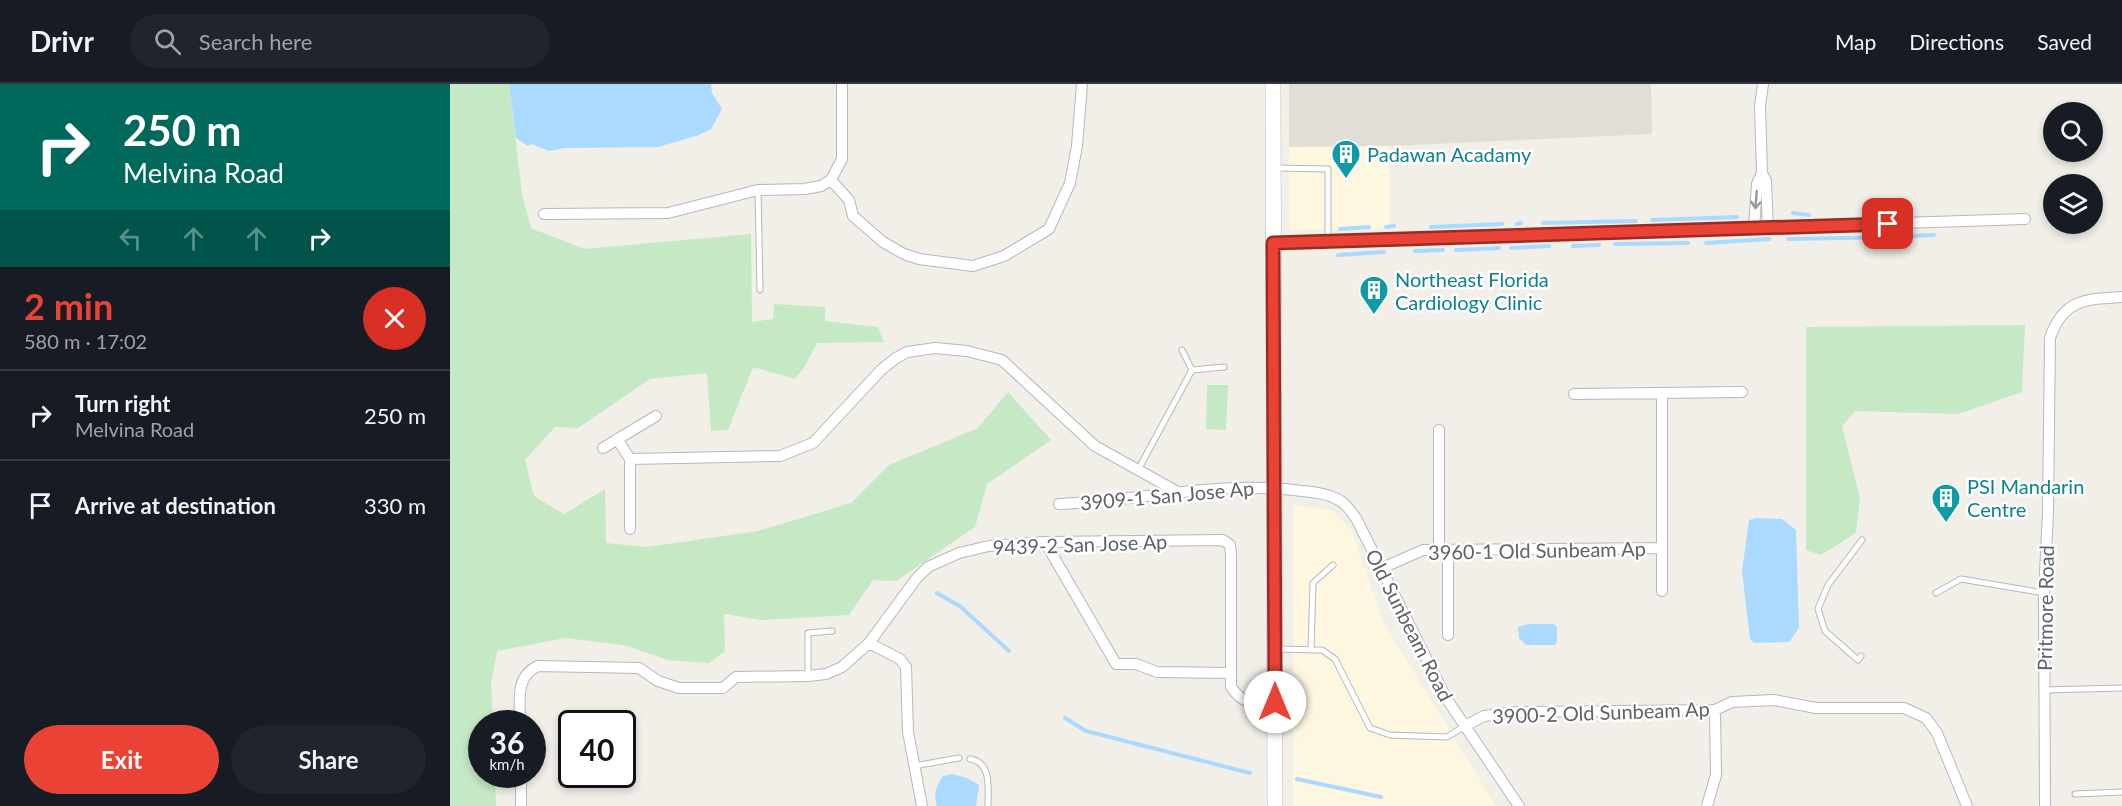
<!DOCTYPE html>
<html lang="en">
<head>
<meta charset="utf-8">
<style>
  :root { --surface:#171b24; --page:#20242c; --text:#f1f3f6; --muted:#9ea1a6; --line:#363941; --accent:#ea4335 }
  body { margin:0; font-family:Lato,sans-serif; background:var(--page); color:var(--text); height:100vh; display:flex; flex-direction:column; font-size:22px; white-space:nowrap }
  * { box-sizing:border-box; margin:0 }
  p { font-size:20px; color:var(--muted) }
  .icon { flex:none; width:33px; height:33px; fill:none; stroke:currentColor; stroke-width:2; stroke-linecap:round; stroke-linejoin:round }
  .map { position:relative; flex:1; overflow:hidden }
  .panel { display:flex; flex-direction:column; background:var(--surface); width:450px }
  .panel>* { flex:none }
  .hud { background:#00695c; color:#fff; overflow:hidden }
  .tools { position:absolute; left:1593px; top:18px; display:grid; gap:12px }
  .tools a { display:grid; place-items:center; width:60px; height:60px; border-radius:50%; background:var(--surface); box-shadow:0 3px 9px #0003; font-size:30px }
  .speed { position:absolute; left:18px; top:626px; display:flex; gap:12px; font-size:30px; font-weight:700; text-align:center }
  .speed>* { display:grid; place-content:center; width:78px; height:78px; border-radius:50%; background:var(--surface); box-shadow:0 3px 9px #0003; line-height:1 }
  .speed small { font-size:15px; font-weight:400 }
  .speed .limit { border:3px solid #111; border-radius:9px; background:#fff; color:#111 }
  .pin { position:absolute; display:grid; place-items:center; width:51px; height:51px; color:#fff; margin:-26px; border-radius:12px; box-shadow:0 3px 9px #0006 }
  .me { position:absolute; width:66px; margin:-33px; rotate:0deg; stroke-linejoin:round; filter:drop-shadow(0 0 4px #0008) }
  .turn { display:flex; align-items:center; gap:21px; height:126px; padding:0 24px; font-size:27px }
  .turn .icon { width:78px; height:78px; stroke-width:2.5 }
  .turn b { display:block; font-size:42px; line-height:51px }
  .lanes { display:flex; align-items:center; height:57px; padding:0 24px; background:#0003; justify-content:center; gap:30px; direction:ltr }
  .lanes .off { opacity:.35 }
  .round { display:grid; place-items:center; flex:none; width:63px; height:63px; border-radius:32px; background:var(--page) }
  .summary { display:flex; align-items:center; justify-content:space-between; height:102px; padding:0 24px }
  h1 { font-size:36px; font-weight:700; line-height:45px; color:var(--accent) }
  .button { display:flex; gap:12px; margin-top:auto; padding:12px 24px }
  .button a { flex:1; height:69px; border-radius:36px; background:var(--accent); color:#fff; font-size:24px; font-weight:700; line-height:69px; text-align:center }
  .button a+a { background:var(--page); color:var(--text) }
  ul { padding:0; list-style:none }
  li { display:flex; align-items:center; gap:18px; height:90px; padding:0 24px; border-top:2px solid var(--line) }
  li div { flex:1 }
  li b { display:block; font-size:22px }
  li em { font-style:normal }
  header { display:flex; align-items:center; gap:36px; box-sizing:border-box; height:84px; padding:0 30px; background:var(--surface); border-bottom:2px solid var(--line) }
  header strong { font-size:28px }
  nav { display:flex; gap:33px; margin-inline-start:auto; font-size:21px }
  .search { width:420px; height:54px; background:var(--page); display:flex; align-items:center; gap:15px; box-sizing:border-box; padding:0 21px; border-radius:33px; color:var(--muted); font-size:22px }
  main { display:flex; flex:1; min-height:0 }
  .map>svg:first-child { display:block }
</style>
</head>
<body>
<header>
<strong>Drivr</strong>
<div class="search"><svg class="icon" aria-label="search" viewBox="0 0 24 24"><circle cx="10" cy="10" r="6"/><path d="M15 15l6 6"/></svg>Search here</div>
<nav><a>Map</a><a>Directions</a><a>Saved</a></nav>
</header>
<main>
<section class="panel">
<div class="hud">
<div class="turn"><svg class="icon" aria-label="right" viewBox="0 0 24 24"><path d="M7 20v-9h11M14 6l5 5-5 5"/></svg><div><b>250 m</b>Melvina Road</div></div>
<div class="lanes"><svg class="icon off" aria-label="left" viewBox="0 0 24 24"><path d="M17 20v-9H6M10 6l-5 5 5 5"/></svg><svg class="icon off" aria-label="ahead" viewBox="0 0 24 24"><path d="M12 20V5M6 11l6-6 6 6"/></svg><svg class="icon off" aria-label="ahead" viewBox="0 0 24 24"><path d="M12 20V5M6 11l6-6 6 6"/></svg><svg class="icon" aria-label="right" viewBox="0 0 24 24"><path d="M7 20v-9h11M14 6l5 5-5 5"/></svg></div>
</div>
<div class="summary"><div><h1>2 min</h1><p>580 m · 17:02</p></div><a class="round" style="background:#d93025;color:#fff"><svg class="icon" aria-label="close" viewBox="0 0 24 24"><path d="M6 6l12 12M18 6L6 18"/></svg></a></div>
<ul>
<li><svg class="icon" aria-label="right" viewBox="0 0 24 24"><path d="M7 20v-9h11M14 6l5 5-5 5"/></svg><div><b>Turn right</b><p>Melvina Road</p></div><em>250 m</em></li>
<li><svg class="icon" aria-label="arrive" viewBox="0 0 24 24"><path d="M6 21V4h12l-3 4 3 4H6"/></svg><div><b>Arrive at destination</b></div><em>330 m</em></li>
</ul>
<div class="button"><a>Exit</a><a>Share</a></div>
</section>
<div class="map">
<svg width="1672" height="722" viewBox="0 0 1672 722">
  <rect width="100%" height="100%" fill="#f1efe8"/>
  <path fill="#fef7e0" d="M939,62L940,144L839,146V63Z
    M843,421L881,426L901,445L933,538L1046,722H843Z"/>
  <path fill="#e1ded6" d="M839,0H1201L1202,50L939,62L839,63Z"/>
  <path fill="#c5e8c5" d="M0,0H59L72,110L81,144L134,165L301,150L302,238L323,235L324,220L375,223V237L428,243L434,258L367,259L354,284L345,295L303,283L278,346L261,347L257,289L200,295L128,344L105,343L75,376L84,412L114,430L155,405L156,459L197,463L308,447L401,419L439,381L528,344L558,308L601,356L537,400L525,443L446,497L423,496L399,531L312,536L274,530L275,567L259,579L218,576L174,561L115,554L47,567L41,600L43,639H32V690H45L46,722H0Z
    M1575,241L1572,308L1508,330L1405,327L1392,342L1410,414L1406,449L1371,471L1356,466V243Z
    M757,301H778L776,346L756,345Z"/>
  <path fill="#aadaff" d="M59,0H261L262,9L272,25L261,45L249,51L208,63L115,64L99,67L81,60L78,62L66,54Z
    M1306,434L1332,435L1346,446L1349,544L1339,558L1304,559L1300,555L1292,487L1299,436Z
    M1078,540H1103L1107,543V558L1105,561H1076L1069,554L1068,543Z
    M502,690L517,694L529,701L526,722H487C483,709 486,703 493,692Z"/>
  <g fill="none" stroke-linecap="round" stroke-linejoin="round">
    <path stroke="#aadaff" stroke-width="4" d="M1343,129L1359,131
      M1202,136L1287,133
      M1093,139L1186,137
      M1067,140L1071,139
      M936,143L944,142
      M981,143L1052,140
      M890,145L919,143
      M1462,152L1484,151
      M1338,155L1447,153
      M1256,159L1319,155
      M1165,160L1238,159
      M1123,162L1149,161
      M1061,164L1099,162
      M1006,166L1049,164
      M965,167L993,166
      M888,171L934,168
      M487,509L511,523L559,567
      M615,634L636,647L800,689
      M847,695L931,713"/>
    <g stroke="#b5b8bc" stroke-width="7">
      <path id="lane" d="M826,84L878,85V157
        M308,106L310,206
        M732,266L742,286
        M688,386L742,286L774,283
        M1486,509L1511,495L1594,509
        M826,565L872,566L885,575L920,644L940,651L997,653L1015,642
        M861,566L863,499L883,481
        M1411,572L1408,576L1375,547L1368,525L1378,501L1412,456
        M358,592V549L382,547
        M1595,606L1672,604
        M520,675C542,678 538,705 538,722
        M464,682L509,674
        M1625,710L1672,708"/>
    </g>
    <g stroke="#b5b8bc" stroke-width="12">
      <path id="street" d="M1312,89L1316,97L1318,145
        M381,96L399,116L403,132L433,158L454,170L469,175L523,182L554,172L599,145L620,99L627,62L632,0
        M94,130L218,129L308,106L355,105L371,102L381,96L392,75V0
        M1304,145L1307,100L1312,89L1310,22L1313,0
        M823,159L1575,135
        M1212,309V507
        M1124,310L1292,308
        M989,346V466L998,476V551
        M167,355L180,375V445
        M153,364L206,332
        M180,375L330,372L363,359L431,286L446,274L457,268L485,264L517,267L552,276L645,362L726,407
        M609,420C688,417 765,397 844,406C857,408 873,408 885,414C895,418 901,427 907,436L996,614L1069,722
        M595,458L666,580H686L707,588L780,589
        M930,485L973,466L1212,464
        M419,559L450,575L456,583L458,648L472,722
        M70,639C70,617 65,592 88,582L189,584L208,597L229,604H273L286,593L358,592L376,590L392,583L419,559L466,495L478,483L509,469L539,462L595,458L773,456L780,461L781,471V603C794,622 803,618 825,618
        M1015,642L1034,632L1067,628L1265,626L1282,618L1324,616L1366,624H1454L1476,634L1487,649L1517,722
        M71,690V722
        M1257,722L1266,691L1265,626
        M1595,722L1594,509L1598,428L1600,254C1613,215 1636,215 1672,213"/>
    </g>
    <g stroke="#b6babf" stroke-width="16">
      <path id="secondary" d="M823,0L825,722"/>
    </g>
    <use href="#lane" stroke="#fff" stroke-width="5"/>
    <use href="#street" stroke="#fff" stroke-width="10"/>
    <use href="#secondary" stroke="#fff" stroke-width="15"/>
  </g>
  <defs><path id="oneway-shaft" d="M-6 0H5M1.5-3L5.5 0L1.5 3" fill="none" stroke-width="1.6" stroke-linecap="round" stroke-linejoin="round" transform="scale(1.5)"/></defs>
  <use stroke="#979a9d" href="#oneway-shaft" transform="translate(1306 116) rotate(95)"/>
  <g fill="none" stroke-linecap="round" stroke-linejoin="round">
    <g stroke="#982c22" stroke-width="15">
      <path id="route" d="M825,618L823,159L1438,140"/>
    </g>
    <use href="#route" stroke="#ea4335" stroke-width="10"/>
  </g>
  <defs>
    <g id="building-pin" transform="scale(1.5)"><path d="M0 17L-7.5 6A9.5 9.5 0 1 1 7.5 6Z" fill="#0f9aa8" stroke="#fff"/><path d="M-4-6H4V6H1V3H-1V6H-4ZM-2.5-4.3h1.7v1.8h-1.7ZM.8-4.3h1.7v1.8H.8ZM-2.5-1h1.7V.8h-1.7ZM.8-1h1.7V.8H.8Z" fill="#fff"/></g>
  </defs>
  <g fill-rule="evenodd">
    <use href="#building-pin" x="896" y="70"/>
    <use href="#building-pin" x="924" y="206"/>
    <use href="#building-pin" x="1496" y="414"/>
  </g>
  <g text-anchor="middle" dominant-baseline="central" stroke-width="5" stroke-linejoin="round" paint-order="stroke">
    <g font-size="20" fill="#0d838f" stroke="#fff" text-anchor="start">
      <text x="917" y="70">Padawan Acadamy</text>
      <text x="945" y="195">Northeast Florida<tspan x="945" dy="23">Cardiology Clinic</tspan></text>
      <text x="1517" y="402">PSI Mandarin<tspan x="1517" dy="23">Centre</tspan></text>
    </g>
    <g font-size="20" fill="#5f6368" stroke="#fff">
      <text transform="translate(717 411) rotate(-5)">3909-1 San Jose Ap</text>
      <text transform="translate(630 460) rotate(-2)">9439-2 San Jose Ap</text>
      <text transform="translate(1087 466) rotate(-1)">3960-1 Old Sunbeam Ap</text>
      <text transform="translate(1595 524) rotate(-89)">Pritmore Road</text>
      <text transform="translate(960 541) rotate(63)">Old Sunbeam Road</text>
      <text transform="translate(1151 628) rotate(-2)">3900-2 Old Sunbeam Ap</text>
    </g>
  </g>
</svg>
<div class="tools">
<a><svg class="icon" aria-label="search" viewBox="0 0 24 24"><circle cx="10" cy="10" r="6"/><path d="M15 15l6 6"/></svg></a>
<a><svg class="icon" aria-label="layers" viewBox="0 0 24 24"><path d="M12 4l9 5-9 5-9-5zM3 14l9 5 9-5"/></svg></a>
</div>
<div class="speed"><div>36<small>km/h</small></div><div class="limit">40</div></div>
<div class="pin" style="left:1438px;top:140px;background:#d93025"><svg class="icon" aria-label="arrive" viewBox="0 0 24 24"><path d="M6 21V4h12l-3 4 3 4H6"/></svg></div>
<svg class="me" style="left:825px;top:618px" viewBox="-20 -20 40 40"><circle r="19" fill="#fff"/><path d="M0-13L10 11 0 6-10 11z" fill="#ea4335"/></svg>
</div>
</main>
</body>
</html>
